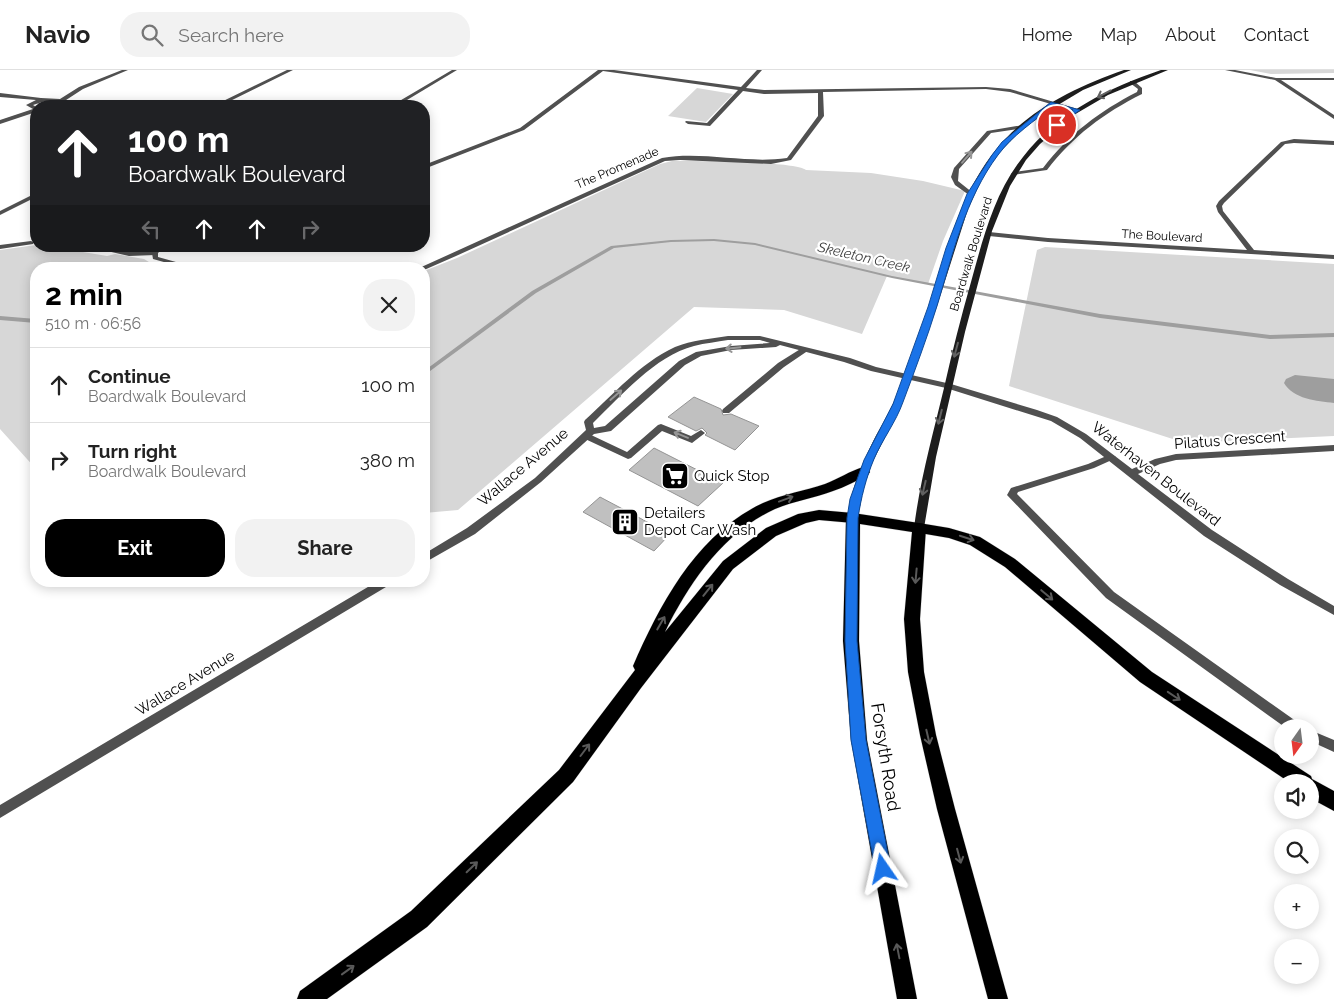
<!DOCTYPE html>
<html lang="en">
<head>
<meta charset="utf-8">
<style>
  :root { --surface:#fff; --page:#f2f2f2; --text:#222; --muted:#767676; --line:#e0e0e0; --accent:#000 }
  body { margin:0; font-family:Raleway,sans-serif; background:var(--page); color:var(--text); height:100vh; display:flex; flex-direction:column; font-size:19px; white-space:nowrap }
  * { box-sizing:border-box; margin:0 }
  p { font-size:16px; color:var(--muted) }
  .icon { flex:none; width:28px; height:28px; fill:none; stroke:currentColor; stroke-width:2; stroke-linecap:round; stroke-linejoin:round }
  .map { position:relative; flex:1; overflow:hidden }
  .sheet { position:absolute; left:30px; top:192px; width:400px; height:325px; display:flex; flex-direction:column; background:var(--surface); border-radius:20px; box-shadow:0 2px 12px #0003 }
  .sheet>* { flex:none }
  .hud { position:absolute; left:30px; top:30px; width:400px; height:152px; border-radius:20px; box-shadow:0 2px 12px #0003; background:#202124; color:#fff; overflow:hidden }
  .needle { width:32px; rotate:194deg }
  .controls { position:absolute; left:1274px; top:649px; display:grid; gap:10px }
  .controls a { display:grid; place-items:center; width:45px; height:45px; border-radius:50%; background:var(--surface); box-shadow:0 2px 12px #0003; font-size:25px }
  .pin { position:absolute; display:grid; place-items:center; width:42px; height:42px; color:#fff; margin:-21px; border:2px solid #fff; border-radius:50%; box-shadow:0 1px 5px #0007 }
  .me { position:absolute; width:55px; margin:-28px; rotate:349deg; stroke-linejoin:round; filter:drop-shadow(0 0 4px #0008) }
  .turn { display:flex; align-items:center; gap:18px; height:105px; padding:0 15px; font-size:22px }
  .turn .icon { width:65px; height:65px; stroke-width:2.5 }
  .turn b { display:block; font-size:35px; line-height:42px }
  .lanes { display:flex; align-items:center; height:48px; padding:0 15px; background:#0003; justify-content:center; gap:25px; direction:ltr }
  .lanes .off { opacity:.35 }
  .round { display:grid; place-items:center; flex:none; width:52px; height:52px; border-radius:20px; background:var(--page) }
  .summary { display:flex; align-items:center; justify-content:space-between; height:85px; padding:0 15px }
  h1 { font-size:30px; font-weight:700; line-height:38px; color:var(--accent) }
  .primary-button { display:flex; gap:10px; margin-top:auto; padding:10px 15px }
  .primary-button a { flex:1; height:58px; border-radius:20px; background:var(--accent); color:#fff; font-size:20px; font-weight:700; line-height:58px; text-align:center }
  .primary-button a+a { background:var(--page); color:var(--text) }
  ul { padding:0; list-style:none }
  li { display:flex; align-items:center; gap:15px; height:75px; padding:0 15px; border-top:1px solid var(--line) }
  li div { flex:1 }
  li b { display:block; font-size:19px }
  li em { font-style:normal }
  header { display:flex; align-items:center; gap:30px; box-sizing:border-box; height:70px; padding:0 25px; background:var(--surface); border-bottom:1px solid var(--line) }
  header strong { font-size:24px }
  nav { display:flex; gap:28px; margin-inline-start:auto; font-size:18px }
  .search { width:350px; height:45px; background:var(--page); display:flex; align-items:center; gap:12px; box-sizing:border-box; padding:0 18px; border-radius:20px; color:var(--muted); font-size:19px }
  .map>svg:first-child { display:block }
</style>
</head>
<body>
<header>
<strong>Navio</strong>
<div class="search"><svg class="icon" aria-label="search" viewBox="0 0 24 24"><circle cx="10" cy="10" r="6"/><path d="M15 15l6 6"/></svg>Search here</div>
<nav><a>Home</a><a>Map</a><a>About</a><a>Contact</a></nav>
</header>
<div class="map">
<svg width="1334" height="929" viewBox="0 0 1334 929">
  <rect width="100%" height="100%" fill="#fff"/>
  <path fill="#d7d7d7" d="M1250,0H1334V3L1271,4Z
    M697,18L733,24L706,52L668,46Z
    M672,91C693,91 793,91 806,100L871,103L923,111L965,121L943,171L928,214L887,206L862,264L784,240L694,237L458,440L424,443V201L457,188L660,94Z
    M36,175V176H69L83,179V182L107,186L115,184L144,189L149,192L179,199H36V399L0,359V180Z
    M1045,177L1334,194V366L1185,373L1009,316L1037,180Z"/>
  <path fill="#9e9e9e" d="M1295,305L1334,309V333C1317,331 1293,329 1284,313L1286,309Z"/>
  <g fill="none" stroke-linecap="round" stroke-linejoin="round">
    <path fill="#9e9e9e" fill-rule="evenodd" d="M714,169L755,173L892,206L1100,244L1270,265L1334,263V267L1270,269L1100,248L892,208L755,175L714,171L671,172L614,178L536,223L426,304L424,305V301L532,221L611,176L671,170Z
      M0,246L36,249V253L0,250Z"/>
  </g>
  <path fill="#c0c0c0" stroke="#949494" d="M694,327L721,339L723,345L731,344L759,356L735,380L705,365L707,363L702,358L696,361L668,347Z
    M654,378L723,413L698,436L629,400Z
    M600,427L670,464L654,481L583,442Z"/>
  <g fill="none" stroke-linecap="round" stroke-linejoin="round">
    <g stroke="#dbdbdb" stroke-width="1">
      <path id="trunk" d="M853,443L919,453L924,454L926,458L920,549L924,602L936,665L955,739L1008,929H988L937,739L920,665L908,602L904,549L912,462L860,454L859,571L867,670L917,929H897L851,670L843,571L846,448L848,445Z"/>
    </g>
    <g stroke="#dbdbdb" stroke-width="1">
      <path id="motorway" d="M863,397L868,399L870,402L868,405C856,411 845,417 833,421C814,428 794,431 775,439C723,463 689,513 665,562L723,491L766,458L798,444L819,440L853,443L858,444L860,448L858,452L853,453L819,450L806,453L776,466L733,499L641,618L573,712L427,857L327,929H297L300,921L411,841L559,700L635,600L633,596C661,532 697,464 763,433C783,424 804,421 825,414C838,409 850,401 863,397Z
        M919,453L949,458L980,467L1015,489L1152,602L1311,706L1312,709L1334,721V741L1310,728V712H1289L1140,612L1005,497L970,475L949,468L914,462L912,458L914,454Z"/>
    </g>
    <path fill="#505050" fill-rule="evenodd" d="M31,171L33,172V174L0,179V175Z
      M85,176H100L129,182L155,181L158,183L155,185L129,186Z
      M802,278H805L809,280L784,297L729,343H723L722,341L723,339L778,293Z
      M661,354L691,366L701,360L705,363L692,373L662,361L631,388L628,389L583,368L582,366L583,364H589L627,382L658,355Z
      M1111,384L1116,387L1114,389L1094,398L1018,422L1017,424L1114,522L1300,654L1302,658H1286L1106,528L1007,425L1011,418L1088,394Z
      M1310,660L1334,670V682L1310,671Z"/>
    <path fill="#505050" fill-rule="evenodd" d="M122,0H128L83,19L63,32L73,36L61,34L50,36L56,31H45L33,35L36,37V42L0,54V50L33,39L26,35L36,30L0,27V23L41,28L60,29L79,17Z
      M287,0H293L220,36H213Z
      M452,0H457L397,36H391Z
      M598,0H614L741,17L757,0H762L746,18L764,20L986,17L1010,19L1081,40L1078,42L1010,22L986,19L823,22L824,46L791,90L771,94L680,90L665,91L456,186L424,200L417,199L662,88C703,81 746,94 787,88L818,46V23L764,24L743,21L710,56L688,54L685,52L686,51L707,53L738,20L603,1L524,60L424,99V95L520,58Z
      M1225,0H1235L1276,8H1334V10H1281L1334,45V49L1275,10Z
      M1130,11H1134L1142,18V24C1104,43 1073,66 1047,100L1012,105L1011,104L1014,102L1043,98C1069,64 1100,41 1137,22L1138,19L1130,13Z
      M1023,55L1025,56V58L991,63L959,99L958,111L973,123V125H969L955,115L951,107L954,98L987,61Z
      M1294,69L1334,71V75L1294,73L1285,74L1224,133L1222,136L1223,141L1254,180L1334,185V189L1048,172L989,166L986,164L989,162L1048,168L1247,180L1218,142L1216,136L1219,131L1281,72Z
      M36,123V127L0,145V141Z
      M158,176H165L158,183V187L201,199H189L153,189L152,183Z
      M728,266H760L850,288L876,297L951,314L1037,340L1057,347L1086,364L1132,399L1155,389L1176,384L1334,375V381L1176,390L1160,394L1138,404L1212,460L1288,509L1334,536V545L1280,515L1204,466L1080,368L1051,351L946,318L871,301L844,292L780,275L776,277L731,280L701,286L685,295L611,361L594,364L541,412L475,464L424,493V484L467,458L535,408L586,360L584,352L585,350C613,325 640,293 675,277C692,270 710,269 728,266ZM728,270H760L770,273L731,276L696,282L679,291L605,356L594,358L593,353C621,326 655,286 694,276C705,273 717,272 728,270Z
      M378,511H392L391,514L0,748V735Z"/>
    <path fill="#1d1d1d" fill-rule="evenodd" d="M1124,0H1131L1083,20L1038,47L1018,63L1000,82L985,102L968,139L937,236L900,338L872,393L863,420L858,448L853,452L850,450C843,434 869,378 878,362C905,317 923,258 938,208C952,163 965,118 995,81C1027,40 1076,17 1124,0Z
      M1161,0H1168L1108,25L1072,46L1040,74L1026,90L1010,116L992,161L965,262L936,387L924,458L923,461H915L914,458C920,410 933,364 944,318C952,282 961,247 971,212C983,169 994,123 1023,87C1058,42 1109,18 1161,0Z"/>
    <use href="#trunk" fill="#000" fill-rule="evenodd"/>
    <use href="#motorway" fill="#000" fill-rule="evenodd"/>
  </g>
  <defs><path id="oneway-shaft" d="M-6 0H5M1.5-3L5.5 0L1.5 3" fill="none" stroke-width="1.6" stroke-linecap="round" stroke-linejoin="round" transform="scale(1.25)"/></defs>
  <g stroke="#616161">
    <use href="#oneway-shaft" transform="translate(1104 24) rotate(152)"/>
    <use href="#oneway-shaft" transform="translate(956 280) rotate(105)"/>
    <use href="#oneway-shaft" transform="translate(940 347) rotate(104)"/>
    <use href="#oneway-shaft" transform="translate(924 418) rotate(103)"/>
  </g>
  <g stroke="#969696">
    <use href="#oneway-shaft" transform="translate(967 87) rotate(-49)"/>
    <use href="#oneway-shaft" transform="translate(733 278) rotate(174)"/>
    <use href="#oneway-shaft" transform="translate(616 325) rotate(-41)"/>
    <use href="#oneway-shaft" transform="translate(681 365) rotate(-158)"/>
  </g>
  <g stroke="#595959">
    <use href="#oneway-shaft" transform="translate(786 429) rotate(-20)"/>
    <use href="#oneway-shaft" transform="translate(967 468) rotate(18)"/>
    <use href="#oneway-shaft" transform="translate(916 506) rotate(95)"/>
    <use href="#oneway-shaft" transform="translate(708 520) rotate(-51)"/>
    <use href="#oneway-shaft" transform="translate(1047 525) rotate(40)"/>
    <use href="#oneway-shaft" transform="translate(661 553) rotate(-60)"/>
    <use href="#oneway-shaft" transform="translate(1174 626) rotate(34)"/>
    <use href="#oneway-shaft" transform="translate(928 667) rotate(77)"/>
    <use href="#oneway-shaft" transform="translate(585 680) rotate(-53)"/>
    <use href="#oneway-shaft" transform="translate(959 786) rotate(75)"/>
    <use href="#oneway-shaft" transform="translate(472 797) rotate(-44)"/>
    <use href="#oneway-shaft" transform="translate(898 881) rotate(-101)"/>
    <use href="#oneway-shaft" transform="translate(348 900) rotate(-36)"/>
  </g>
  <path fill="#1a73e8" stroke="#114b97" d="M1051,32L1080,40L1057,57L1055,54L1073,40L1054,36C1035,50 1012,66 998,85C965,129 953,184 937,236C927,268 915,300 903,332C896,352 882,370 874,389C866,408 861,428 858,448L857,571L866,670L891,799L889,805L883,807L877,805L875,799L851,670L845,571L847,448L850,429L864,390L893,334L928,237L946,178L967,124L992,85L1002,72Z"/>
  <defs>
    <g id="supermarket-square" transform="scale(1.4375)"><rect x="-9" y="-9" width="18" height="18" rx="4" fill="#000" stroke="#fff"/><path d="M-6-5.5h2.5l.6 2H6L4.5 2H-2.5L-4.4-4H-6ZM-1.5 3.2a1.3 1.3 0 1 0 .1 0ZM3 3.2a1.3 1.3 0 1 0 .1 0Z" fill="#fff"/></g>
    <g id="building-square" transform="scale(1.4375)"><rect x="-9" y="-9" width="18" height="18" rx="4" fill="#000" stroke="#fff"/><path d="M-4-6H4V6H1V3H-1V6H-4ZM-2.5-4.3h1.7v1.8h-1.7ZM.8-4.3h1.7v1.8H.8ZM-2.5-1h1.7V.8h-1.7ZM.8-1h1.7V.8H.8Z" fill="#fff"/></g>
  </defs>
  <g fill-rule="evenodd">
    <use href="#supermarket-square" x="675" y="406"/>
    <use href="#building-square" x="625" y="452"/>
  </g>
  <g text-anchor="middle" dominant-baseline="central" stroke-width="4.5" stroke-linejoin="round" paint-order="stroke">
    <g font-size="12" fill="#000" stroke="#fff">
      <text transform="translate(617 98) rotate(-23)">The Promenade</text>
      <text transform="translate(1162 166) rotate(3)">The Boulevard</text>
      <text transform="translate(971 184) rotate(-73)">Boardwalk Boulevard</text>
    </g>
    <g font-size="14" font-style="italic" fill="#3f3f3f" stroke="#fff">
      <text transform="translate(864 187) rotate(13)">Skeleton Creek</text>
    </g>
    <g font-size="15" fill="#000" stroke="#fff">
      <text transform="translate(1230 370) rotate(-4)">Pilatus Crescent</text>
      <text transform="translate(523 397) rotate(-40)">Wallace Avenue</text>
      <text transform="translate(1156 404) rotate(38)">Waterhaven Boulevard</text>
      <text transform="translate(185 613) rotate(-31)">Wallace Avenue</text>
    </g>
    <g font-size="15" fill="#000" stroke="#fff" text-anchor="start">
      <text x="694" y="406">Quick Stop</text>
      <text x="644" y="443">Detailers<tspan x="644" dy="17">Depot Car Wash</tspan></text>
    </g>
    <g font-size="18" fill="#000" stroke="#fff">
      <text transform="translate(886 687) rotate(81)">Forsyth Road</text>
    </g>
  </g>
</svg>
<div class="controls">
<a><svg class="needle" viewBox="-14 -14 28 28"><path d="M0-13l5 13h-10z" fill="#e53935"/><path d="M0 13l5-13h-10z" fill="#767676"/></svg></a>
<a><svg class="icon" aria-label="sound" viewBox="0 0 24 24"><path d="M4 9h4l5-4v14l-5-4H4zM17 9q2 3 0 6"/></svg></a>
<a><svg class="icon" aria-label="search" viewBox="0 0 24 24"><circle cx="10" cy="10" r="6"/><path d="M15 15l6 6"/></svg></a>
<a>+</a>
<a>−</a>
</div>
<div class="pin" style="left:1057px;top:55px;background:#d93025"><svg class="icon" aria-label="arrive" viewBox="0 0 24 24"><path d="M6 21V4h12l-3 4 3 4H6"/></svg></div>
<svg class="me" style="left:883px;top:799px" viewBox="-20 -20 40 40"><path d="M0-17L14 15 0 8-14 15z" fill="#1a73e8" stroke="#fff" stroke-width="4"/></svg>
<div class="hud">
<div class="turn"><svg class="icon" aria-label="ahead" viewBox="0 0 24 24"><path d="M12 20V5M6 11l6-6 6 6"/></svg><div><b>100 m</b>Boardwalk Boulevard</div></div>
<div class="lanes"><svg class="icon off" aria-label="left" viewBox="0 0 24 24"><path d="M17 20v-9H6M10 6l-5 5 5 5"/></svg><svg class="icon" aria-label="ahead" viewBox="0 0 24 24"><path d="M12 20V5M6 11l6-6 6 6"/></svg><svg class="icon" aria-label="ahead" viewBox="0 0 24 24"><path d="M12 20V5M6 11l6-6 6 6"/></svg><svg class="icon off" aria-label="right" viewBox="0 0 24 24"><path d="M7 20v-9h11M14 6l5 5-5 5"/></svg></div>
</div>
<section class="sheet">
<div class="summary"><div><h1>2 min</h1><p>510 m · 06:56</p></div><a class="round"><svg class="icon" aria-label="close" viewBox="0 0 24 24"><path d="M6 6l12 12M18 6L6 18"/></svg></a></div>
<ul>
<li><svg class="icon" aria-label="ahead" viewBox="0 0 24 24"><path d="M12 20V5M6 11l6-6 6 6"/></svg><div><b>Continue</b><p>Boardwalk Boulevard</p></div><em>100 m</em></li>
<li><svg class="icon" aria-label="right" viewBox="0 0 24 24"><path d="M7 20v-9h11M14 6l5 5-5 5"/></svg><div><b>Turn right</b><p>Boardwalk Boulevard</p></div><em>380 m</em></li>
</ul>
<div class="primary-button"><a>Exit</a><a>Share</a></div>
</section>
</div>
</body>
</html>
